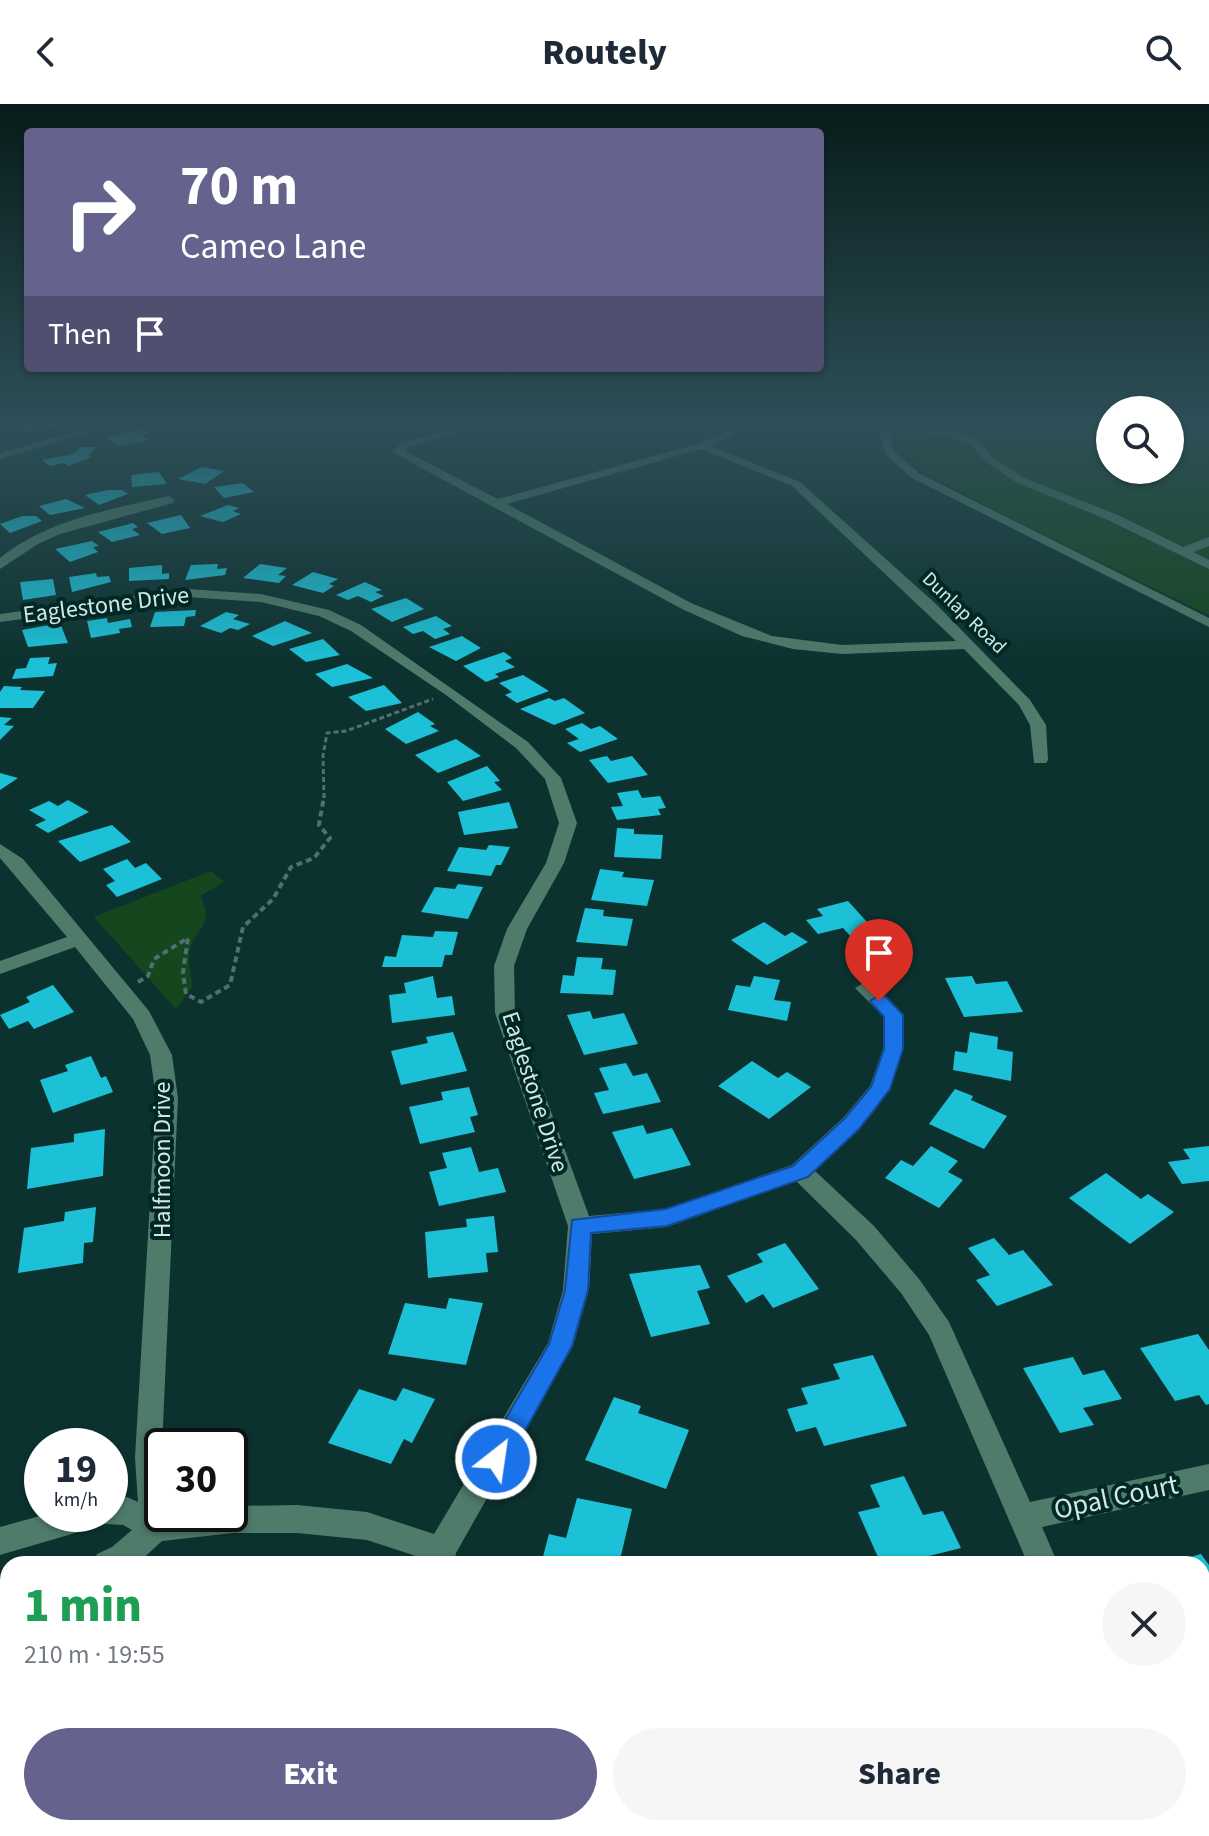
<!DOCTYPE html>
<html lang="en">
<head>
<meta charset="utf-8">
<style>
  :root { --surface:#fff; --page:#f6f6f7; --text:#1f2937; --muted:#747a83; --accent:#65638d }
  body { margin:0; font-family:"Source Sans 3",sans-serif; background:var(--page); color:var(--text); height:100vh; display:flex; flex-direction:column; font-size:30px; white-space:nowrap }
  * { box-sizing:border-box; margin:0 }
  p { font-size:26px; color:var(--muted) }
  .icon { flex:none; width:44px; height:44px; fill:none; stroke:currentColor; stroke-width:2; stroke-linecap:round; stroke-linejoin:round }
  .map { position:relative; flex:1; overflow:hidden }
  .details { position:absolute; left:0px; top:1452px; width:1210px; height:280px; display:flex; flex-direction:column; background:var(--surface); border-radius:24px 24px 0 0; box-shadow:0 2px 6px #0004 }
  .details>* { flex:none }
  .hud { position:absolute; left:24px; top:24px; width:800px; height:244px; border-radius:8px; box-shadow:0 2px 6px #0004; background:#65638d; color:#fff; overflow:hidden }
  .buttons { position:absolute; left:1096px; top:292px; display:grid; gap:16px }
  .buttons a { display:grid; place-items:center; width:88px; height:88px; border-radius:50%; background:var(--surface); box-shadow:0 2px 6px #0004; font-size:40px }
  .speed { position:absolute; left:24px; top:1324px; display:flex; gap:16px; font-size:40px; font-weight:700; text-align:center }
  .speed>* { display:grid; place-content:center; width:104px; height:104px; border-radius:50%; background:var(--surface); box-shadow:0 2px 6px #0004; line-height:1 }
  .speed small { font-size:20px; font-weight:400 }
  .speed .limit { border:4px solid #111; border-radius:12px; background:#fff; color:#111 }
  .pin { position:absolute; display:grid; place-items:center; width:68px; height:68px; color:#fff; margin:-82px -34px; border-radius:50% 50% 50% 0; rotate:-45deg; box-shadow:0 0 8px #0007 }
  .pin .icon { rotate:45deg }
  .me { position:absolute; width:88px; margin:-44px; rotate:30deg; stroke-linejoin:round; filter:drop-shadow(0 0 6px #0008) }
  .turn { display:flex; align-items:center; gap:28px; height:168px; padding:0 24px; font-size:36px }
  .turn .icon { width:104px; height:104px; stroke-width:2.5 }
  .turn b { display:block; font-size:56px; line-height:68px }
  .then { display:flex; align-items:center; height:76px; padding:0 24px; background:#0003; gap:16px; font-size:30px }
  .round { display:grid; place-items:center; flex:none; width:84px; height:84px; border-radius:42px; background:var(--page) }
  .summary { display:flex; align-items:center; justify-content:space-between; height:136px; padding:0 24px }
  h1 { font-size:48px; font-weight:800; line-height:60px; color:#1e9e55 }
  .button { display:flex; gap:16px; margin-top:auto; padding:16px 24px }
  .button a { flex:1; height:92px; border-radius:48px; background:var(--accent); color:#fff; font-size:32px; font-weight:800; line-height:92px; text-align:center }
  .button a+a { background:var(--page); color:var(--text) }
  header { display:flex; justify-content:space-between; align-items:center; height:104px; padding:0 24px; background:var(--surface); font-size:36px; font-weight:800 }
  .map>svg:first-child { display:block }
</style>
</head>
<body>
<header><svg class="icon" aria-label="back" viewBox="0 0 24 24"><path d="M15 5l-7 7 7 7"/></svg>Routely<svg class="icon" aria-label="search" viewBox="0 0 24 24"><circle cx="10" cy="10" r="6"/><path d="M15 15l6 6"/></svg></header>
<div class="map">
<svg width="1209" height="1732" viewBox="0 0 1209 1732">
  <rect width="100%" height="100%" fill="#0c322f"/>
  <path fill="#15471e" d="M897,319H1110V366H1170V319H1209V511L1005,412L928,370L901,343Z
    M211,767L224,778L200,792C215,819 197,823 190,845C187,855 192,872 192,883L176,905L94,813Z"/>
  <path fill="#1cc1d7" d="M14,319H60L63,321L34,327L24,326Z
    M139,324L148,329L141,331L149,336L119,342L106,334Z
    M81,343H96L88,351L92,353L68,362L64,359L50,362L42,356L73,350Z
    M202,363L224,367L205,380L178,375Z
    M159,368L167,380L132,383L131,371Z
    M243,379L254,388L224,394L214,383Z
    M108,386H122L128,390L99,401L85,391Z
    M66,395L85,404L50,411L39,402Z
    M228,401L239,404L233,407L241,410L223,418L200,412Z
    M181,411L190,424L162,430L147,419Z
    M22,412H36L42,417L10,429L0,420Z
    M133,419L138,423L132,425L140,431L112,438L98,428Z
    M92,437L99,442L93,443L98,448L70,458L55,445Z
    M218,460L217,465L227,464L225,471L185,476L191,461Z
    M260,460L287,464L278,471L286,472L279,479L243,474Z
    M162,461V470L169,469V475L129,477V464Z
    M313,468L338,475L329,480L334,482L323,489L292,481Z
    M96,469L97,473L109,472L111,478L72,488L69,473Z
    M53,475L56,491L23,496L20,478Z
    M365,478L382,486L375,488L384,492L371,498L358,492L348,496L336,491Z
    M406,494L424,505L392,518L371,505Z
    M196,506L195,512L186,513L184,522L150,523L155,508Z
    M226,508L239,511L233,515L250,520L238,526L230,524L221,529L200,522Z
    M436,512L452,522L443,525L450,530L435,535L423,527L413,530L403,523Z
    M107,514L108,519L130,515L132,523L119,525L120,529L91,534L87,517Z
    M285,517L312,529L273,542L252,532Z
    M60,519L68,539L28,543L22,526Z
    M462,532L481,544L456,557L429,543Z
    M323,535L340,551L306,558L289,545Z
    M504,548L512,554L505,557L515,563L495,570L499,573L486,578L463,562Z
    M50,553L48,560L57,559L53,572L12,575L16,565L26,564L30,554Z
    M347,560L373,574L332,583L315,570Z
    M523,571L549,587L517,599L505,591L512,588L499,579Z
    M384,581L402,599L366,607L348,593Z
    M4,582L22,583L20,586L45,587L33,604H0V588Z
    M549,594L555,597L564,594L585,609L554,621L520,605Z
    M418,608L435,620L430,622L439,627L406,640L385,625Z
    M0,613L12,614L4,621L14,622L0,636Z
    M582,619L591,625L600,622L618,635L580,648L567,639L579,635L565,625Z
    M456,635L481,652L438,669L415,651Z
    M607,652L611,657L632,652L648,671L608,679L589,656Z
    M487,662L500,677L494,678L502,686L463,697L447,678Z
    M0,669L18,674L0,686Z
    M638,686L642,694L660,692L666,704L658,705L661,711L617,716L611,703L623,702L617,689Z
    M68,696L89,708L48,729L35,721L46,716L29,706L49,697L58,702Z
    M509,698L518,724L464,731L458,708Z
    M112,721L131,738L80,758L58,737Z
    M617,724L634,725V730L663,731L661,755L614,753Z
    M489,741L510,743L501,761H496L491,772L447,767L459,743L486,746Z
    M127,755L135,764L146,759L162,775L117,793L106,781L115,777L103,765Z
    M600,765L624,768L622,773L654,776L647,802L591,796Z
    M458,780L483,783L468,815L421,808L435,783L455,785Z
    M848,797L876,828L852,834L843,824L818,830L806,816L823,812L817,805Z
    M585,804L604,806L603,812L633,815L627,842L576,838Z
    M764,818L785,832L792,828L808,838L767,861L731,836Z
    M435,827L458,828L452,851H445L442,863H382L385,852L396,853L402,831L433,833Z
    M577,853L603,854L601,865L616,866L613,891L560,889L563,871L574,872Z
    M433,872L437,894L452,892L455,911L392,919L389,891L406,889L404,879Z
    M754,872L780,876L774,896L791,898L787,917L728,906L736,881L750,883Z
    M972,872L976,880L1007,877L1023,908L964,913L945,874Z
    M53,881L74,908L34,925L28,917L9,925L0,911L30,898L26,893Z
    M590,907L593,915L624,909L638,940L584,951L567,911Z
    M453,928L467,967L401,981L391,947L428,939L426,933Z
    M970,928L998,933L997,945L1013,948L1011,977L953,966L955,947L967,949Z
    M91,952L101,974L106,972L113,988L53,1009L40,976L68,967L65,961Z
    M752,957L778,974L787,968L811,983L769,1015L718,982Z
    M626,959L633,972L647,969L661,998L603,1010L594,989L609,986L599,964Z
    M469,983L478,1011L470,1013L475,1028L420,1040L409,1003L443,996L441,988Z
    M955,985L973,992L971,996L1007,1012L984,1045L929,1020Z
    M643,1021L647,1030L672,1024L691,1061L634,1075L612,1028Z
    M105,1025L103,1072L27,1085L31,1044L74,1038V1030Z
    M931,1042L958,1057L948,1068L963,1076L939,1104L885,1074L901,1056L913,1062Z
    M1209,1042V1077L1182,1080L1168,1058L1190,1055L1183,1045Z
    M471,1043L479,1068L498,1064L506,1088L439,1102L429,1068L447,1064L442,1049Z
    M1106,1069L1141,1095L1148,1090L1174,1108L1130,1140L1069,1094Z
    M96,1103L93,1138L84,1139L83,1159L18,1169L24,1124L64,1117L65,1108Z
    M494,1112L498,1148L486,1149L488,1168L428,1174L425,1128L467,1123L466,1115Z
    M994,1134L1009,1151L1023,1146L1053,1181L997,1202L976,1176L990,1171L968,1144Z
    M785,1139L819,1185L773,1204L763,1190L746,1199L727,1172L763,1158L757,1150Z
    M700,1161L710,1184L697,1187L710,1220L651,1233L629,1170Z
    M449,1194L483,1199L466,1261L388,1250L405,1199L446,1205Z
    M1198,1230L1209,1246V1300L1206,1301L1199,1291L1175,1297L1140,1244Z
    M873,1251L907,1322L824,1342L816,1323L796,1328L787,1305L808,1300L801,1284L840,1275L833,1260Z
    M1073,1253L1083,1271L1104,1266L1122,1295L1083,1304L1094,1321L1060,1329L1023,1264Z
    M403,1284L435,1295L412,1339L404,1335L391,1360L328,1339L359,1285L396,1297Z
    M614,1293L641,1302L638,1309L689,1326L666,1385L585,1356Z
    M904,1372L923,1411L943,1407L961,1444L897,1460H881L858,1408L880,1403L870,1381Z
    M577,1394L632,1405L619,1460H541L549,1430L566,1434Z
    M1201,1450L1209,1461V1552L1202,1554V1460L1170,1459Z
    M1206,1622L1209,1623V1728L1202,1725V1647Z
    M257,1724H368L353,1732H256Z
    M639,1724H740L738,1732H637Z
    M842,1724H937L930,1732H849Z"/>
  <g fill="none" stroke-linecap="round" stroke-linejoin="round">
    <path stroke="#50706d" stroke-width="3" stroke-dasharray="5 3" stroke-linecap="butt" d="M324,694L323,652L327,629L346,627L433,595"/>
    <path stroke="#50706d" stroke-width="4" stroke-dasharray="6 4" stroke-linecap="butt" d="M138,878L148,872L154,855L188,834L183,868L186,890L201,898L230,881L243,823L273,795L291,763L314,754L330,734L319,721L324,692"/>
    <path fill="#4f7b6a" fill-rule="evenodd" d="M105,319H120L0,355V349Z
      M478,319H494L410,342L405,347L498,395L697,340L724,328L732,319H742L732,332L711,342L800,378L936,500L1030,596L1046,621L1048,656L1046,659H1034L1030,621L1019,601L964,545L842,550L793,545L742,532L682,505L392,348L402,338ZM701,345L792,382L956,537L842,541L772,532L691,499L507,400Z
      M840,319H887L960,328L978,336L994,354L1024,374L1118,411L1183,443L1209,433V442L1193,448L1209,456V465L1110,417L1016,378L986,358L970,340L954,333L887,326L895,348L920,370L1209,514V523L912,374L887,352L877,325Z
      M169,392L175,396L173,399L60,430L38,440L0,465V454C46,416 112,405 169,392Z
      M188,485L261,490L329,506L361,521L528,638L561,674L577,719L564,759L527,825L514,862L515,909L589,1112L666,1105L792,1061L844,1013L870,982L883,945L884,913L855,884L865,878L872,879L904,911C905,990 868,1017 815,1067L874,1122L919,1175L949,1218L1030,1398L1209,1360V1386L1042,1423L1058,1460H1028L929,1231L901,1189L856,1136L796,1077L667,1123L592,1130L589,1186L573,1242L456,1449L454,1460H424L425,1455L367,1436L297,1429H233L162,1437L137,1460H93L97,1450L112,1443L132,1426L123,1421L106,1420L0,1451V1423L47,1410H110V1394L127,1393L138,1398L135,1354L156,994L150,951L133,915L75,843L0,870V857L67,833L0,754V740L23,755L149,907L172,951L178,994L162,1342V1410H230V1402L297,1401L367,1408L434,1430L548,1239L563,1186L568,1122L495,909L494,862L507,825L546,759L559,719L545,675L516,644L446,591L351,527L319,512L261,498L188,493L0,518V510Z
      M8,1483V1513L0,1516V1486Z
      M449,1724H483L487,1732H451Z
      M1044,1724H1078L1077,1732H1041Z"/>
  </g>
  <linearGradient id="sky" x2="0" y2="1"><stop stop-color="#071c1a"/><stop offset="0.57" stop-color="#2e4f58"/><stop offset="1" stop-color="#2e4f58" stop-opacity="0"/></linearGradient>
  <rect width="1209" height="561" fill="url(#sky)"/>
  <path fill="#1a73e8" stroke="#114b97" stroke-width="2" d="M879,891L886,893L903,911V945L890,985L859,1025L808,1073L667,1122L591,1129L588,1186L572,1242L505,1363L496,1366L487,1363L483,1355L487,1347L549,1240L565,1186L572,1116L666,1105L793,1062L845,1014L871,983L884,945V913L870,897Z"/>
  <g text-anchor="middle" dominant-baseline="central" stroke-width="8" stroke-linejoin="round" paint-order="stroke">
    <g font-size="20" fill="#d3e7e5" stroke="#012825">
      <text transform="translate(964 509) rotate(44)">Dunlap Road</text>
    </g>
    <g font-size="24" fill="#d3e7e5" stroke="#012825">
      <text transform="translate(106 501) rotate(-7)">Eaglestone Drive</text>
      <text transform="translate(535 988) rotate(72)">Eaglestone Drive</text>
      <text transform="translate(162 1056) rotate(-90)">Halfmoon Drive</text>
    </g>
    <g font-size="28" fill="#d3e7e5" stroke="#012825">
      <text transform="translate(1116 1393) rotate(-12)">Opal Court</text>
    </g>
  </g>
</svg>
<div class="buttons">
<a><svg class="icon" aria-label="search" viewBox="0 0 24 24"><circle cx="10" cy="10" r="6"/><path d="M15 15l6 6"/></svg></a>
</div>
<div class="speed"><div>19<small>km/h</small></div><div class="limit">30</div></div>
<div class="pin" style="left:879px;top:897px;background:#d93025"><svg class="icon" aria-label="arrive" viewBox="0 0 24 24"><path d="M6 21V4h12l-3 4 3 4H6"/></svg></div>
<svg class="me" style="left:496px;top:1355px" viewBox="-20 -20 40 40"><circle r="17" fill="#1a73e8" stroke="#fff" stroke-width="3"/><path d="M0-11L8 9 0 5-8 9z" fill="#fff"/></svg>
<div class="hud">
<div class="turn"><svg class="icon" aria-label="right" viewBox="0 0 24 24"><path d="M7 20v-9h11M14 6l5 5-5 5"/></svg><div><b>70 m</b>Cameo Lane</div></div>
<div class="then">Then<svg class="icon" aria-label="arrive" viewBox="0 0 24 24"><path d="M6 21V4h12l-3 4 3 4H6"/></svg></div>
</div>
<section class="details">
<div class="summary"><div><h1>1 min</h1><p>210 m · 19:55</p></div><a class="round"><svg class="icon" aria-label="close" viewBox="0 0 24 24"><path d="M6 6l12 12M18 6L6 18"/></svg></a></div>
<div class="button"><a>Exit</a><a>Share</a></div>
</section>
</div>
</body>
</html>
